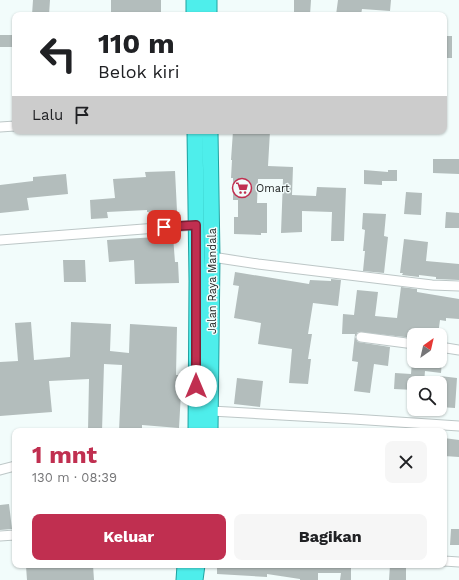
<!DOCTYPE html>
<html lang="id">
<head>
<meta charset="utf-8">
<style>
  :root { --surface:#fff; --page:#f6f6f6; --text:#202124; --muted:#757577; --accent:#c02f50 }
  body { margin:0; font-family:"Work Sans",sans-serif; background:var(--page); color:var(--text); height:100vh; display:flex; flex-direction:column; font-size:15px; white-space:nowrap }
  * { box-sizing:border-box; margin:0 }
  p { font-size:13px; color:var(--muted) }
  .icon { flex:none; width:22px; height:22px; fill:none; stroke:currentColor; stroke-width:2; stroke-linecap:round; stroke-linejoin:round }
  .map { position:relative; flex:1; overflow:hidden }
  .details { position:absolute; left:12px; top:428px; width:435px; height:140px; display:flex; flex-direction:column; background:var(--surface); border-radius:8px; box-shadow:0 1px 3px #0004 }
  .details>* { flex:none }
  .hud { position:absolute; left:12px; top:12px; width:435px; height:122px; border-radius:8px; box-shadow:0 1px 3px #0004; background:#fff; color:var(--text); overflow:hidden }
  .needle { width:26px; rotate:34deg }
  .controls { position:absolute; left:407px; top:328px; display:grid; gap:8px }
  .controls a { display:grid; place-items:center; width:40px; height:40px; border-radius:8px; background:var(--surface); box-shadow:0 1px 3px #0004; font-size:20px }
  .pin { position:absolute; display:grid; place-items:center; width:34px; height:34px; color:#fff; margin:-17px; border-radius:8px; box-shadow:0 2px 6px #0006 }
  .me { position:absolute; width:44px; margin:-22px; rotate:0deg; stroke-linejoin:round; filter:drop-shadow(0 0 3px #0008) }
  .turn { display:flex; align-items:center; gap:14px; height:84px; padding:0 20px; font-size:18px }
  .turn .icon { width:52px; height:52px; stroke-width:2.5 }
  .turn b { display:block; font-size:28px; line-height:34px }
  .then { display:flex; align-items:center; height:38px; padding:0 20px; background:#0003; gap:8px; font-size:15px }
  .round { display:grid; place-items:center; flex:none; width:42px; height:42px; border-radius:8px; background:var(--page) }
  .headline { display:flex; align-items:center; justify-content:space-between; height:68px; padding:0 20px }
  h1 { font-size:24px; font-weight:700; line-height:30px; color:var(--accent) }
  .action { display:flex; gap:8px; margin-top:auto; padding:8px 20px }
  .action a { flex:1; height:46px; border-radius:8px; background:var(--accent); color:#fff; font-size:16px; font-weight:700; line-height:46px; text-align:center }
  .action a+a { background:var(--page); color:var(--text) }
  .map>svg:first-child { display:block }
</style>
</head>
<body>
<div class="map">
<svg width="459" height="580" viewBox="0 0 459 580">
  <rect width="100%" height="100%" fill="#f2fcfb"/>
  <path fill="#b3bdbc" d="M33,0H50L49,15H32Z
    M111,0H161V15H111Z
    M294,0H311L310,15H294Z
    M338,0H391L390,11L362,9L361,15H336Z
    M0,35H15V47H0Z
    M444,36H452V58H444Z
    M233,131H270L268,166L293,167L292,195L316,196L317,187L346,188L344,241H331L332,212L302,211V232L281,233L283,179H258L257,203H267V233H261V235L234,234V217H238V200H233V178H231L232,160H231Z
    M433,159H459V174L433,173Z
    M364,170L388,172V170H397V181H382V185L364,184Z
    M175,171L177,211L147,212V210L107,212L108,218L91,219L90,200L115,198L113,179L146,177L145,172Z
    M66,174L68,194L27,198L29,210L0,213V185L33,181V177Z
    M406,192L422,193L421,215L404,214Z
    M446,212L459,213V228H445Z
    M363,213L386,214L384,236L388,237L384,273L363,271L365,251H363L365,230L362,229Z
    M173,236L175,262H178L179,283L135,284L134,260L109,262L107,240Z
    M404,239L428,242L426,261L459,264V280L436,279V277L419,275V277L402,275L403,273H400Z
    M63,260H85L86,282H64Z
    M235,272L309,284L310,280L331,281V279L341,280L338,306L313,303L308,334H312L308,359H311L308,384L289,383L292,349L258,344L261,323L234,318L239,286L233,285Z
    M401,287L417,289V292L459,299V319L446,318V321L440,320L438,335H414V338L358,332L355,337L358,342L390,347L388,366L374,364L370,393L354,391L358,362L352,361L355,334H342L343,314L354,315L357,290L378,292L375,316L397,318Z
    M31,322L34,360L70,357L71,322L111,324L110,351L129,353L130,324L177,327L176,375H182L179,428L142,425V431H119L122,365L104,364L102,431H88L89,379L49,381L52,412L0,416V362L18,361L15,323Z
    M412,361H442L441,373L425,371L424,383H414V390L394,389L395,373L411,374Z
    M440,376L457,378L455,408L440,407Z
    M237,378L263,381L260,407L234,404Z
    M444,438L459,440V457L444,456Z
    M9,504L12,529L0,530V505Z
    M451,529H459V545H450Z
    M34,565H93L94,580H27L26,566Z
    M217,565H351V580H340L341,573H318V580H300V579L267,574V577L217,574Z
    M390,565H406V580H389Z"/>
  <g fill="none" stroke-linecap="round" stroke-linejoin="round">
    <g stroke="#bdc7c7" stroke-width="11">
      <path id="minor" d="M0,127L15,126
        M0,240L196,225
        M212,257L258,264L432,285L459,286
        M361,337L414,344
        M440,347L459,350
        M211,411L353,419L459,426
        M0,470L15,466
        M0,536L15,535
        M444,561L459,562"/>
    </g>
    <g stroke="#20a2a0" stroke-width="17">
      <path id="trunk" d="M194,0V15
        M209,15V0
        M195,131L197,281L196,431
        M210,131L212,257L210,431
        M184,580L185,565
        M195,580L197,565"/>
    </g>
    <use href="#minor" stroke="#fff" stroke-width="9"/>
    <use href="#trunk" stroke="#4eeeeb" stroke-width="15"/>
  </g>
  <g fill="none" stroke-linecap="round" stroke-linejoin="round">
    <g stroke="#7d1f34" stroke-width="10">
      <path id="route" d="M164,227L196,225V386"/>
    </g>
    <use href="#route" stroke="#c02f50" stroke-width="7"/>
  </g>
  <defs>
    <g id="supermarket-ring" transform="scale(1)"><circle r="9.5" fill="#f2fcfb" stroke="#c02f50" stroke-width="1.5"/><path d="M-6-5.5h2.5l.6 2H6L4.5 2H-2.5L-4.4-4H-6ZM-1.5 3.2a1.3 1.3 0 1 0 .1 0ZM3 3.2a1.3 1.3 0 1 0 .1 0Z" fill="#c02f50"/></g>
  </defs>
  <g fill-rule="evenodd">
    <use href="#supermarket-ring" x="242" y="188"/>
  </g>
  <g text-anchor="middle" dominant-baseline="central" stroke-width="3" stroke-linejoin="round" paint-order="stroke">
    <g font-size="11" fill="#1c1f1f" stroke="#f2fcfb" text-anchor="start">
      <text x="256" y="188">Omart</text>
    </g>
    <g font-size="11" fill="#1c1f1f" stroke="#f2fcfb">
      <text transform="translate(212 281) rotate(-90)">Jalan Raya Mandala</text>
    </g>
  </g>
</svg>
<div class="controls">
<a><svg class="needle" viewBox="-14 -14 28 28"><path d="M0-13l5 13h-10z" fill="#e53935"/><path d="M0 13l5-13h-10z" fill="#757577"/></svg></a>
<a><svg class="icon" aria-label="search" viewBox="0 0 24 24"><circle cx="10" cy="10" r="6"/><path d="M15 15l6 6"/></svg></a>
</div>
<div class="pin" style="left:164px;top:227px;background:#d93025"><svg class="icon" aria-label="arrive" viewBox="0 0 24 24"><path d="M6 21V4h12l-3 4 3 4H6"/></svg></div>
<svg class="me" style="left:196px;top:386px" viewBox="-20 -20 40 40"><circle r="19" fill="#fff"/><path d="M0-13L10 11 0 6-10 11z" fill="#c02f50"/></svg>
<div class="hud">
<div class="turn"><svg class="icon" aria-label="left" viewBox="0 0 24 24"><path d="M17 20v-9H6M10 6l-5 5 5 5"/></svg><div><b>110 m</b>Belok kiri</div></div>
<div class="then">Lalu<svg class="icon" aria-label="arrive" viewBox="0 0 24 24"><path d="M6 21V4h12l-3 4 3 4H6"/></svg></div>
</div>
<section class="details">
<div class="headline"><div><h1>1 mnt</h1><p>130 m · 08:39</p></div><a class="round"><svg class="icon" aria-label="close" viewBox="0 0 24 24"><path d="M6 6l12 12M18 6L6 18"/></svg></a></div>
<div class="action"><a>Keluar</a><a>Bagikan</a></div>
</section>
</div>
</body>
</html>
